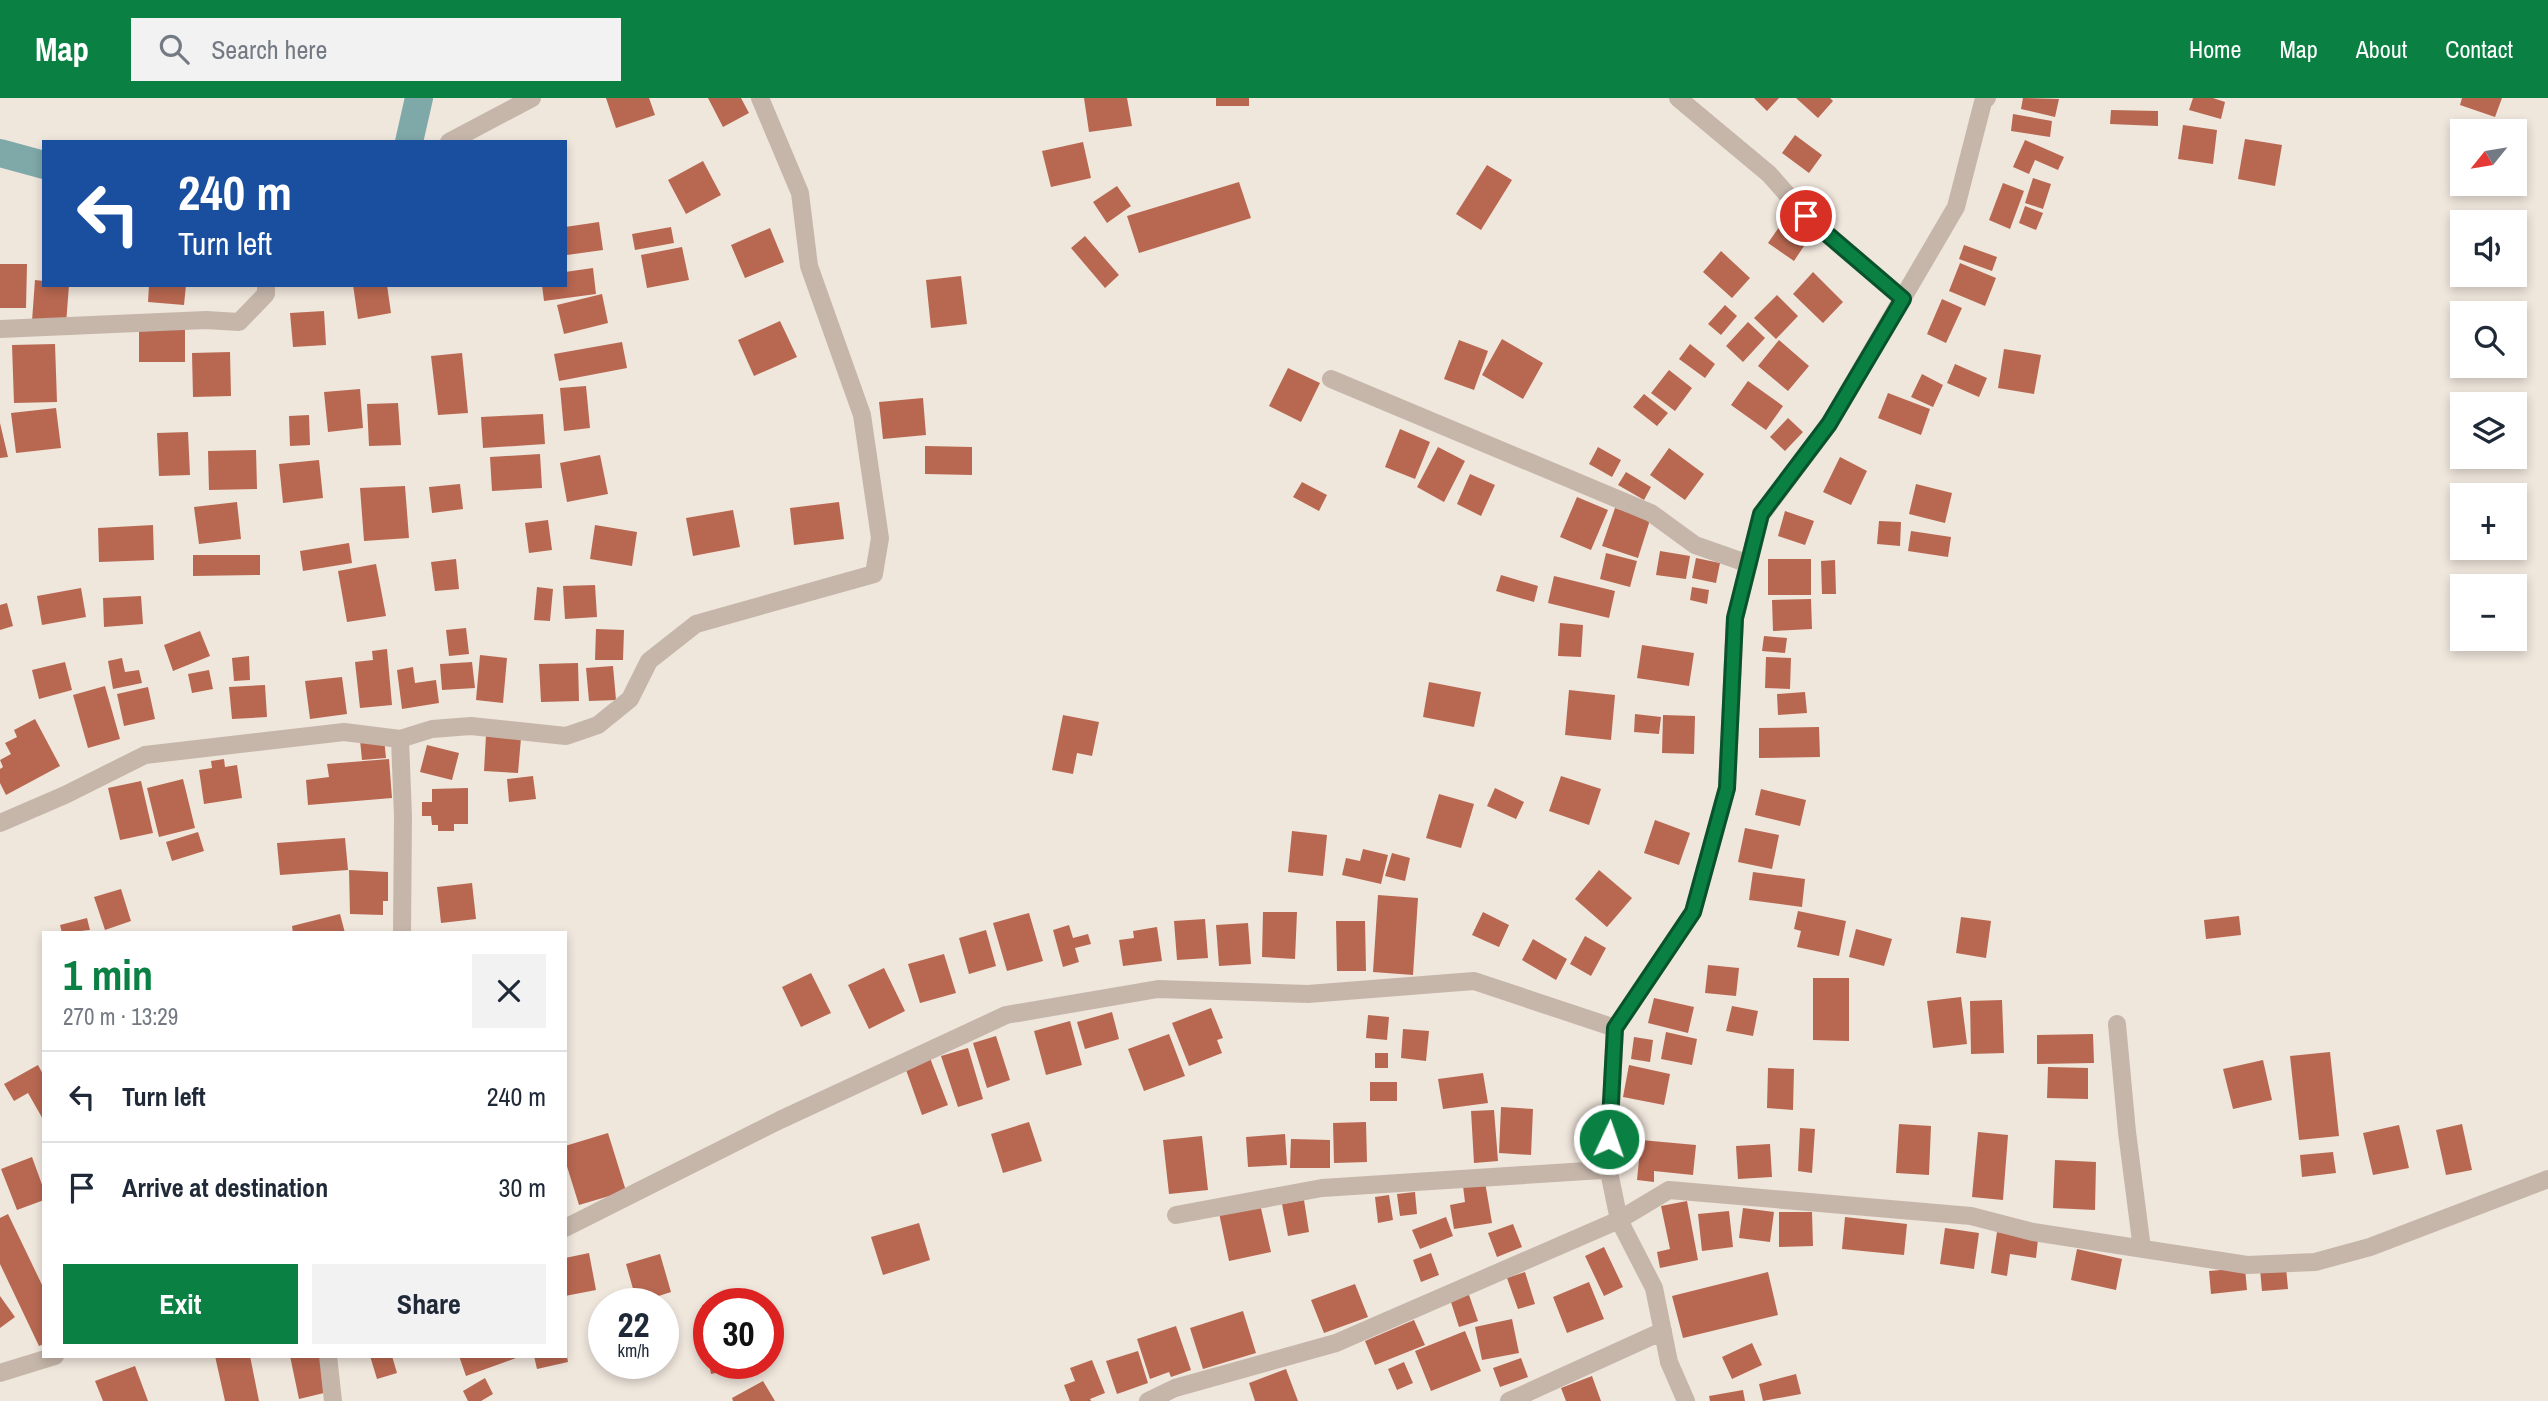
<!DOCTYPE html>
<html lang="en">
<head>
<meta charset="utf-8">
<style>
  :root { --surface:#fff; --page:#f2f2f3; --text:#1f2937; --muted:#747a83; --line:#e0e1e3; --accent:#0b8043 }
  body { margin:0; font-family:"Archivo Narrow",sans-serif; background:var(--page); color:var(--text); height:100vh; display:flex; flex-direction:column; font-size:26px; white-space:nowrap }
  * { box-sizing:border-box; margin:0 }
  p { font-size:23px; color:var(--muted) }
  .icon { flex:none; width:38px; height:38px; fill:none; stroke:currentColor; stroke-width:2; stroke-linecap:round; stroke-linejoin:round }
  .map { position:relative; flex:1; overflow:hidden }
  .side { position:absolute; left:42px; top:833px; width:525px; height:427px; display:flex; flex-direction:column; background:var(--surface); border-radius:0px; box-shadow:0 4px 10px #0003 }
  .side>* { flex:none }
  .top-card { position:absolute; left:42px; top:42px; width:525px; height:147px; border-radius:0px; box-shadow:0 4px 10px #0003; background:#1a4fa0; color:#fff; overflow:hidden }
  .needle { width:46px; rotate:240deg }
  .tools { position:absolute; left:2450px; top:21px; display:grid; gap:14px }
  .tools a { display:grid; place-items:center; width:77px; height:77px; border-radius:0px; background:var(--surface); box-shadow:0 4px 10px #0003; font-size:35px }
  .speed { position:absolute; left:588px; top:1190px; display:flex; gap:14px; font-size:35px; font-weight:700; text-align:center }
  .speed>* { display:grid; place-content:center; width:91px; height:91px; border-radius:50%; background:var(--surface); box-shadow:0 4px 10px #0003; line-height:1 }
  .speed small { font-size:18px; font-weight:400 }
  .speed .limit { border:10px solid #d22; background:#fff; color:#111 }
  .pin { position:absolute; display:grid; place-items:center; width:60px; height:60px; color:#fff; margin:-30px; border:4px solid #fff; border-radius:50%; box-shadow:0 2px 7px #0007 }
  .me { position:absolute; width:77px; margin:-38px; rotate:3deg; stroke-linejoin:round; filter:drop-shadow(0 0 5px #0008) }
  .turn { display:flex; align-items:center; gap:24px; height:147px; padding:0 21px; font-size:32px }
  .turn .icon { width:91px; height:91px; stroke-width:2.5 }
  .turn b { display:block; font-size:49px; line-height:60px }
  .round { display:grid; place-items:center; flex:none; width:74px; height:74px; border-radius:0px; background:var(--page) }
  .head { display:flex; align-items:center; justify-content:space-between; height:119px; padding:0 21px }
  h1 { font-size:42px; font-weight:800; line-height:52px; color:var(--accent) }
  .action { display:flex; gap:14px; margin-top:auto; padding:14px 21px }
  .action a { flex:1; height:80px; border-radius:0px; background:var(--accent); color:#fff; font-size:28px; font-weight:800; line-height:80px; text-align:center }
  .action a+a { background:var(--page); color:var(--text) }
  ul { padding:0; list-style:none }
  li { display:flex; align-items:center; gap:21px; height:91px; padding:0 21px; border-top:2px solid var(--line) }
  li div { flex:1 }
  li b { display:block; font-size:26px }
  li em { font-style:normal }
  header { display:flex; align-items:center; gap:42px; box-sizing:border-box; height:98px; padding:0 35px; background:var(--accent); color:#fff }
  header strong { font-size:33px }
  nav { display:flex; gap:38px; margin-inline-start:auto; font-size:24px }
  .search { width:490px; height:63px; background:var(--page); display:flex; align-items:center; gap:18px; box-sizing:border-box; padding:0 24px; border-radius:0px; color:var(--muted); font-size:26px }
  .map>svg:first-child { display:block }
</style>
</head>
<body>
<header>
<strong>Map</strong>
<div class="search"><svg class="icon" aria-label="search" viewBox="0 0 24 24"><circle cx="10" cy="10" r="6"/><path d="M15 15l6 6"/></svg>Search here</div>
<nav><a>Home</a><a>Map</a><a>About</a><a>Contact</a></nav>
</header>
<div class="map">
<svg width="2548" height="1303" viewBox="0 0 2548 1303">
  <rect width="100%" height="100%" fill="#efe6dc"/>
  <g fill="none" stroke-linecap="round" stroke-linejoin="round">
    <path stroke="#7fa8a9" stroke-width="28" d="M409,44L419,0
      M0,55L44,67"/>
  </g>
  <path fill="#b86851" d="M606,0H649L655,17L616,30Z
    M708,0H741L749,15L723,29Z
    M1084,0H1127L1132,28L1089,34Z
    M1216,0H1249V8H1216Z
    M1754,0H1779L1767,13Z
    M1796,0H1830L1833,3L1818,20Z
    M2023,0L2059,1L2055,19L2021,11Z
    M2193,0H2213L2225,4L2221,21L2189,12Z
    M2462,0H2502L2495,19L2460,7Z
    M2111,12L2158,13V28L2110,26Z
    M2013,16L2052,23L2050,39L2011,33Z
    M2183,27L2217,32L2213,66L2178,61Z
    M1795,37L1822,57L1809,75L1782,55Z
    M2245,41L2282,47L2275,88L2238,81Z
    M2025,42L2064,59L2058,72L2035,62L2029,76L2013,69Z
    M1083,44L1091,80L1051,89L1042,53Z
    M703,63L721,97L686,116L668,82Z
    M1487,67L1512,82L1481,132L1456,116Z
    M2033,80L2051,86L2043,111L2025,105Z
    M1239,84L1251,120L1139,155L1127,118Z
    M2003,85L2024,93L2010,131L1989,122Z
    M1117,88L1131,108L1107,125L1093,104Z
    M2025,108L2043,115L2036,132L2019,125Z
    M1786,119L1812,136L1794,163L1768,145Z
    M599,124L603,152L567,157L565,129Z
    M671,129L674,145L635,152L632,136Z
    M770,130L784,164L745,180L731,147Z
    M1085,138L1119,177L1105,190L1071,150Z
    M1964,147L1997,159L1992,173L1959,161Z
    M682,149L689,182L647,190L641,157Z
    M1721,153L1750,180L1732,200L1703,174Z
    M1960,165L1996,180L1985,208L1949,193Z
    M0,166H27L26,210H0Z
    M593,170L596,196L544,203L542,187H565V174Z
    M1813,174L1843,204L1823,225L1793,196Z
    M961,178L967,226L931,230L926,182Z
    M35,182L44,183V187H69L66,226L32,223Z
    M149,187H186L184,207L148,204Z
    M353,187H387L391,215L358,221Z
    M602,196L608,225L564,236L557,207Z
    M1777,197L1798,218L1776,241L1754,220Z
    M1942,201L1962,210L1946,245L1927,236Z
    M1725,207L1737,218L1721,237L1708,226Z
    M324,213L326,247L293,249L290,215Z
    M780,223L797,259L754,278L738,242Z
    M1748,224L1765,240L1743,264L1726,248Z
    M139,232H185V264H139Z
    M1502,241L1543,265L1523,301L1482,277Z
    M1459,242L1488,253L1474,292L1444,281Z
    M1779,242L1809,268L1788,293L1758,268Z
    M622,244L627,270L559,283L554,256Z
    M55,246L57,304L14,305L12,247Z
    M1690,246L1715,266L1705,280L1679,261Z
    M2004,251L2041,257L2034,296L1998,290Z
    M230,254L231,298L193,299L192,255Z
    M462,255L468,315L438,317L431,258Z
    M1955,266L1987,280L1979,299L1947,285Z
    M1288,270L1320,285L1301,324L1269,308Z
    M1669,272L1692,290L1675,313L1651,295Z
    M1922,276L1943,287L1933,309L1911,299Z
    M1748,283L1783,308L1766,332L1731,307Z
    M586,288L590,330L564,333L560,290Z
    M360,291L363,330L328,334L324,294Z
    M1888,295L1930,311L1921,337L1878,320Z
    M1644,296L1668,315L1657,328L1633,309Z
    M923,300L926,337L883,341L879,304Z
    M398,305L401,347L369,348L367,306Z
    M56,310L61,350L16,355L11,315Z
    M543,316L545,346L483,350L481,319Z
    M309,317L310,347L290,348L289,318Z
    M1788,320L1803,334L1785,353L1770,339Z
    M0,325L8,359L0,360Z
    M1400,331L1430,344L1415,381L1385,369Z
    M188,334L190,377L159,378L157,335Z
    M925,348L972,349V377L925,376Z
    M1438,349L1465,363L1444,404L1417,389Z
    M1598,349L1621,362L1612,379L1589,366Z
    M1669,350L1704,376L1685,402L1650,377Z
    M256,352L257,391L209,392L208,353Z
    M540,356L542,390L492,393L490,359Z
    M600,357L608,396L567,404L560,365Z
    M1840,359L1867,373L1851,407L1823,394Z
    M319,362L323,400L283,405L279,366Z
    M1626,374L1651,389L1644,402L1618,387Z
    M1470,376L1495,387L1481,418L1457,406Z
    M1302,384L1327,397L1319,413L1293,399Z
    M460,386L463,411L432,415L429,389Z
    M1916,386L1952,395L1945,425L1909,416Z
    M405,388L409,440L364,443L360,390Z
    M1577,399L1608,412L1591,452L1560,439Z
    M237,404L241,441L199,446L194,409Z
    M839,404L844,441L794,447L790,410Z
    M1615,410L1650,422L1638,460L1602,448Z
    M733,412L740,449L693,458L686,420Z
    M1785,413L1814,423L1805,447L1778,438Z
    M548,422L552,452L529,455L525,425Z
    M1879,423L1901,424L1900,448L1877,446Z
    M153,427L154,462L99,464L98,430Z
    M595,427L637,434L632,468L590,461Z
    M1911,433L1951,439L1948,459L1908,453Z
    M349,445L352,465L303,473L300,453Z
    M1660,453L1690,458L1686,481L1656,477Z
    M1606,455L1637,463L1630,489L1600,481Z
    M193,457H260V477L193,478Z
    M1696,460L1720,465L1716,485L1692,480Z
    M456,461L459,491L435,493L431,464Z
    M1768,461H1811V497H1768Z
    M1835,462L1836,496H1822L1821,463Z
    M376,466L386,518L347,524L338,473Z
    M1501,477L1538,488L1534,504L1496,493Z
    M1554,478L1615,493L1609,520L1548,505Z
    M595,487L597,519L565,521L563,488Z
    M537,489L553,491L550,523L534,522Z
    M1692,489L1709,492L1707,506L1690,502Z
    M81,490L86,519L42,527L37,498Z
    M141,498L143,526L104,529L103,500Z
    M1811,501L1812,531L1773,533L1772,502Z
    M7,505L13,528L0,532V507Z
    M1560,525L1583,527L1581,559L1558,558Z
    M466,530L469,556L449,558L446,532Z
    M596,531L624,532L623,562H595Z
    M200,533L210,558L173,573L164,547Z
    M1764,538L1787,540L1785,555L1762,553Z
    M1642,547L1694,555L1689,588L1637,580Z
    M387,551L392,607L360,610L355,564L373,562L372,553Z
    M480,557L507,560L503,605L476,602Z
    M249,558L250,582L234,583L232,560Z
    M1766,559L1791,560L1790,591L1765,590Z
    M122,560L125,574L139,572L142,585L113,591L108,563Z
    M65,564L72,592L39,601L32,572Z
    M472,564L475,590L442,592L440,566Z
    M578,565L579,603L541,604L539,566Z
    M613,568L616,602L589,603L586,570Z
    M413,569L415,585L436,582L439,605L402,611L397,572Z
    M209,572L213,591L192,595L188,576Z
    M342,579L347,616L310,621L305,583Z
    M1429,584L1481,594L1474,629L1423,619Z
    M265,587L267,619L232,621L229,589Z
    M105,588L120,641L88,650L73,597Z
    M148,589L155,621L124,628L117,596Z
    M1569,592L1615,597L1611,642L1565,637Z
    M1805,594L1807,615L1778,617L1777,596Z
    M1635,616L1661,619L1659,636L1634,634Z
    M1063,617L1099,624L1092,658L1077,655L1073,676L1052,672Z
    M1663,617L1695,618L1694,656L1662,655Z
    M35,621L60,668L6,697L0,685V671L3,669L0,662L11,656L5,645L17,639L14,632Z
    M1819,629L1820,659L1759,660V630Z
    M486,637L521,640L518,675L484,673Z
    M384,640L386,660L362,662L360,642Z
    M427,647L459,655L452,682L420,674Z
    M224,661L225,669L237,667L242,700L204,706L199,672L212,670L211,663Z
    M389,661L392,700L308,707L306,682L329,679L327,666Z
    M533,678L536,701L509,704L507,681Z
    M1561,678L1601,691L1589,727L1549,713Z
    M183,681L195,730L159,739L147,690Z
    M141,683L153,735L120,742L108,690Z
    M468,690V726H454V733H438V727H432L431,718H422V704H432V691Z
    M1495,690L1524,704L1516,721L1487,708Z
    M1761,691L1806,702L1800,728L1755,717Z
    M1439,696L1474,706L1461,750L1426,740Z
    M1655,722L1690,735L1679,767L1644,755Z
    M1745,730L1779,737L1772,771L1738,764Z
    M1292,733L1327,737L1323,778L1288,774Z
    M198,734L204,753L172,763L166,744Z
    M345,740L348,772L280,777L277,745Z
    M1363,751L1388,757L1381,786L1342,777L1346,760L1360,763Z
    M1392,755L1410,760L1405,783L1385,778Z
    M349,772L388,774V803H383V817L350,816Z
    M1599,772L1632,800L1607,829L1575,801Z
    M1753,774L1805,781L1802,809L1749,802Z
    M472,785L476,821L441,825L437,789Z
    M121,791L131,823L105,832L94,799Z
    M1378,797L1418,800L1413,877L1373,874Z
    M1798,813L1846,823L1839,858L1797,849L1801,833L1794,831Z
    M1263,814H1297L1295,861L1262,859Z
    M1483,814L1509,827L1499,849L1472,837Z
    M1029,815L1043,863L1007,873L993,825Z
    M340,816L345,835H293L292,828Z
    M2239,818L2241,837L2206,841L2204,822Z
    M1961,819L1991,823L1986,860L1956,855Z
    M87,820L90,832L62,835L60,827Z
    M1205,821L1208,860L1177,862L1174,823Z
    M1336,823H1365L1366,873H1337Z
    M1248,825L1251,866L1219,868L1216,827Z
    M1069,827L1073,840L1088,836L1091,846L1075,850L1079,864L1063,869L1053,832Z
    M1157,829L1162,863L1123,868L1119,842L1134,840L1133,833Z
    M1856,831L1892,841L1884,868L1849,859Z
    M986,832L996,868L969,876L959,840Z
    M1585,838L1606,850L1591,878L1570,866Z
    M1533,841L1567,861L1556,882L1522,862Z
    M944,856L956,895L920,905L908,866Z
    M1708,867L1739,870L1736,898L1705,895Z
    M884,870L905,913L869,931L848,887Z
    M811,875L831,915L801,929L782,889Z
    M1813,880H1849V943L1813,942Z
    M1961,899L1967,946L1933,950L1927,903Z
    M1654,900L1694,909L1688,935L1648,925Z
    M2002,902L2004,955L1971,956L1970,903Z
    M1732,908L1758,913L1753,938L1726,933Z
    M1211,910L1223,940L1217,942L1222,955L1189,968L1172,925Z
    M1112,914L1119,941L1085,951L1077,924Z
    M1368,917L1389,919L1387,942L1366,940Z
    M1070,923L1082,967L1046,977L1034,933Z
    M1403,931L1429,933L1426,963L1401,960Z
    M1666,934L1697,941L1692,967L1661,961Z
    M1169,936L1185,978L1144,993L1128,951Z
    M2093,936L2094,965L2037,966V937Z
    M996,938L1010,982L987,990L973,945Z
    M1634,939L1653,942L1650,964L1631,961Z
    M968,950L983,1001L958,1009L941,958Z
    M2330,954L2339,1038L2299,1042L2290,958Z
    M1375,955H1388V970H1375Z
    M930,960L948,1007L922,1017L905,969Z
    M2263,962L2272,1002L2233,1011L2223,971Z
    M38,967L44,978V1023L28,995L14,1003L4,986Z
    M1629,967L1670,976L1664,1007L1623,999Z
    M2048,969L2088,970V1001L2047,1000Z
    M1768,970L1794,971L1793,1012L1767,1010Z
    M1483,975L1488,1005L1443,1011L1438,981Z
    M1370,984H1397V1003H1370Z
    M1501,1009L1533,1011L1531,1057L1499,1055Z
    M1494,1012L1498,1063L1474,1065L1471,1013Z
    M1029,1024L1042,1063L1003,1075L991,1036Z
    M1366,1024L1367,1064L1334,1065L1333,1025Z
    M1899,1026L1931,1028L1929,1077L1896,1075Z
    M2462,1026L2472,1072L2446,1077L2436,1032Z
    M2399,1027L2409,1070L2373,1077L2363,1035Z
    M1800,1030L1815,1031L1812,1075L1798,1073Z
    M1978,1034L2008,1037L2003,1102L1972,1099Z
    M608,1035L626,1093L579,1107L565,1062V1048Z
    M1285,1036L1287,1067L1248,1069L1246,1039Z
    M1202,1038L1208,1092L1169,1096L1163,1042Z
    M1291,1041L1330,1042V1070H1290Z
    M1641,1042L1696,1047L1693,1077L1654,1073V1084L1637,1082Z
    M1770,1046L1772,1079L1738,1081L1736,1048Z
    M2333,1054L2336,1075L2302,1079L2300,1057Z
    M32,1059L44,1092V1102L17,1112L1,1071Z
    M2055,1062L2096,1064L2095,1112L2053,1110Z
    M1485,1084L1492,1125L1454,1131L1450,1107L1465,1104L1463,1088Z
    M1415,1094L1417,1116L1400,1118L1397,1096Z
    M1389,1097L1393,1122L1378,1125L1375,1099Z
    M1304,1102L1309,1134L1288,1138L1282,1106Z
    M1687,1103L1698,1162L1660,1170L1657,1154L1670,1151L1661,1108Z
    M1260,1106L1271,1154L1229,1163L1219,1115Z
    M1743,1110L1774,1114L1770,1144L1739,1140Z
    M1729,1113L1733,1149L1702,1153L1698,1116Z
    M1779,1114H1812L1813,1148L1779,1149Z
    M8,1116L44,1191V1246L39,1248L0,1166V1120Z
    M1446,1119L1453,1138L1420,1151L1412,1132Z
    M1845,1119L1907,1126L1904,1157L1842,1151Z
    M919,1125L930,1162L883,1177L871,1139Z
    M1513,1126L1522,1149L1497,1159L1488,1135Z
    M1945,1130L1979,1135L1974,1171L1940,1166Z
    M1997,1134L2038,1141L2036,1160L2010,1156L2007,1178L1991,1175Z
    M1604,1149L1623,1189L1604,1198L1585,1158Z
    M2077,1151L2122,1161L2116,1192L2071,1182Z
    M589,1155L596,1192L565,1198V1160Z
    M1431,1155L1439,1177L1421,1184L1413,1162Z
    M660,1156L671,1194L637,1205L626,1166Z
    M2286,1169L2288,1191L2262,1193L2260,1171Z
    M2245,1170L2247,1192L2211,1196L2209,1173Z
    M1525,1174L1535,1206L1518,1211L1507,1180Z
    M1768,1174L1778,1217L1683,1240L1672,1198Z
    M1589,1184L1604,1221L1567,1235L1553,1199Z
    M1355,1186L1368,1219L1324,1235L1311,1202Z
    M1468,1194L1478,1223L1459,1229L1450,1201Z
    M0,1198L15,1219L0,1230Z
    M709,1206V1238H707L702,1207Z
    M1243,1213L1256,1255L1203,1271L1190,1230Z
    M1512,1221L1519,1255L1482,1262L1475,1229Z
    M1414,1222L1425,1247L1375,1267L1365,1243Z
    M1176,1228L1191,1272L1171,1279L1169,1274L1150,1281L1137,1241Z
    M1465,1233L1481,1273L1431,1293L1415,1253Z
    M1752,1245L1762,1267L1732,1281L1722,1259Z
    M1138,1253L1148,1285L1117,1296L1106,1263Z
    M215,1258H250L259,1303H225Z
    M290,1258H321L328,1294L299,1301Z
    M370,1258H392L397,1275L377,1281Z
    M459,1258H516V1260L466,1278Z
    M534,1258H567L568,1264L537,1271Z
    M1521,1260L1528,1279L1500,1289L1493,1270Z
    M1092,1262L1105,1295L1090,1301L1091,1303H1070L1064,1287L1075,1283L1070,1270Z
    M1404,1264L1413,1285L1397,1292L1388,1271Z
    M709,1265H750V1268L711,1276Z
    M135,1268L148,1303H103L95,1283Z
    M1286,1271L1298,1303H1255L1249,1285Z
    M1796,1276L1801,1296L1763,1303L1759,1286Z
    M1592,1278L1601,1303H1566L1561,1290Z
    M485,1280L493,1296L481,1303H468L463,1293Z
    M763,1283L775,1303H733L732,1300Z
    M1743,1292L1745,1303H1710L1709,1298Z"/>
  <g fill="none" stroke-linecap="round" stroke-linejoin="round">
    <path stroke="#c6b6aa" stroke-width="18" d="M1678,0L1769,76L1806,118L1903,201
      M449,44L532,0
      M0,231L206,222L239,224L266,196V187
      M1331,281L1651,415L1695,447L1749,466
      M400,641L403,718L402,835
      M0,725L65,697L145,657L344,634L400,641L432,631L471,628L566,638L598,627L630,601L649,563L696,526L874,476L880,440L862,317L809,168L800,95L760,0
      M2117,926L2127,1034L2142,1151
      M1176,1117L1322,1090L1602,1072L1608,1069
      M565,1130L780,1022L1006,917L1158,891L1308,896L1474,883L1615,930
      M328,1258L333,1303
      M0,1275L55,1258
      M1148,1303L1175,1290L1336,1245L1619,1122L1669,1092L1971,1118L2033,1134L2247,1167L2315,1164L2370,1149L2548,1081
      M1509,1303L1663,1233
      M1686,1303L1669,1264L1654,1190L1619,1122L1608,1069L1615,930L1693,814L1727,690L1735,520L1761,417L1829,326L1956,109L1983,4L1987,0"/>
  </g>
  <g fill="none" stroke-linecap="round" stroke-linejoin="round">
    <g stroke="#07532c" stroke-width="18">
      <path id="route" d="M1609,1041L1615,930L1693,814L1727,690L1735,520L1761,416L1829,326L1903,201L1806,118"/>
    </g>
    <use href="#route" stroke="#0b8043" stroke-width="12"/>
  </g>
</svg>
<div class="tools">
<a><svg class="needle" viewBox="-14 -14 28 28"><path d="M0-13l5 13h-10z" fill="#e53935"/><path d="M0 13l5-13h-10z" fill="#747a83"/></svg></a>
<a><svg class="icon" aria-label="sound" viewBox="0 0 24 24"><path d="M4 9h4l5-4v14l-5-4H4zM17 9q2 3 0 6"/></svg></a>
<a><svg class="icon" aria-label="search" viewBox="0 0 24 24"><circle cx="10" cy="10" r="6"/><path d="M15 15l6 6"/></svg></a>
<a><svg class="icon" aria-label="layers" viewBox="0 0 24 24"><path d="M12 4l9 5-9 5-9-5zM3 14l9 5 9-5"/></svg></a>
<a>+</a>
<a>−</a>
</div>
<div class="speed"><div>22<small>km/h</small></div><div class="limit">30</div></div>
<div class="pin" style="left:1806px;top:118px;background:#d93025"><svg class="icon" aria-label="arrive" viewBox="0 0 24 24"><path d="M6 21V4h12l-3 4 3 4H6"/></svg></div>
<svg class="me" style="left:1609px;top:1041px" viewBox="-20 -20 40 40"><circle r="17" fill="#0b8043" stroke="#fff" stroke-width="3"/><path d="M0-11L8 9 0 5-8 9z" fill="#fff"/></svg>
<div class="top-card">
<div class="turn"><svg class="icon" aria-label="left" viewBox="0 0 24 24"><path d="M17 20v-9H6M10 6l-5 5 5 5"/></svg><div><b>240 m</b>Turn left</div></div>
</div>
<section class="side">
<div class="head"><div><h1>1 min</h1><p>270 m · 13:29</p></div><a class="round"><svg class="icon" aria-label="close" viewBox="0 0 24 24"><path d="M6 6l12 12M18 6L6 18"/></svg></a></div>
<ul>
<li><svg class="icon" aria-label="left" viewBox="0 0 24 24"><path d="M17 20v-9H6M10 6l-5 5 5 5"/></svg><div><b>Turn left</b></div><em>240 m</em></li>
<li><svg class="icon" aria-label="arrive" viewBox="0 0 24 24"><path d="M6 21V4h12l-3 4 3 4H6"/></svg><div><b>Arrive at destination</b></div><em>30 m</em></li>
</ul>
<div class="action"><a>Exit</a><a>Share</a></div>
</section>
</div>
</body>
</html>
